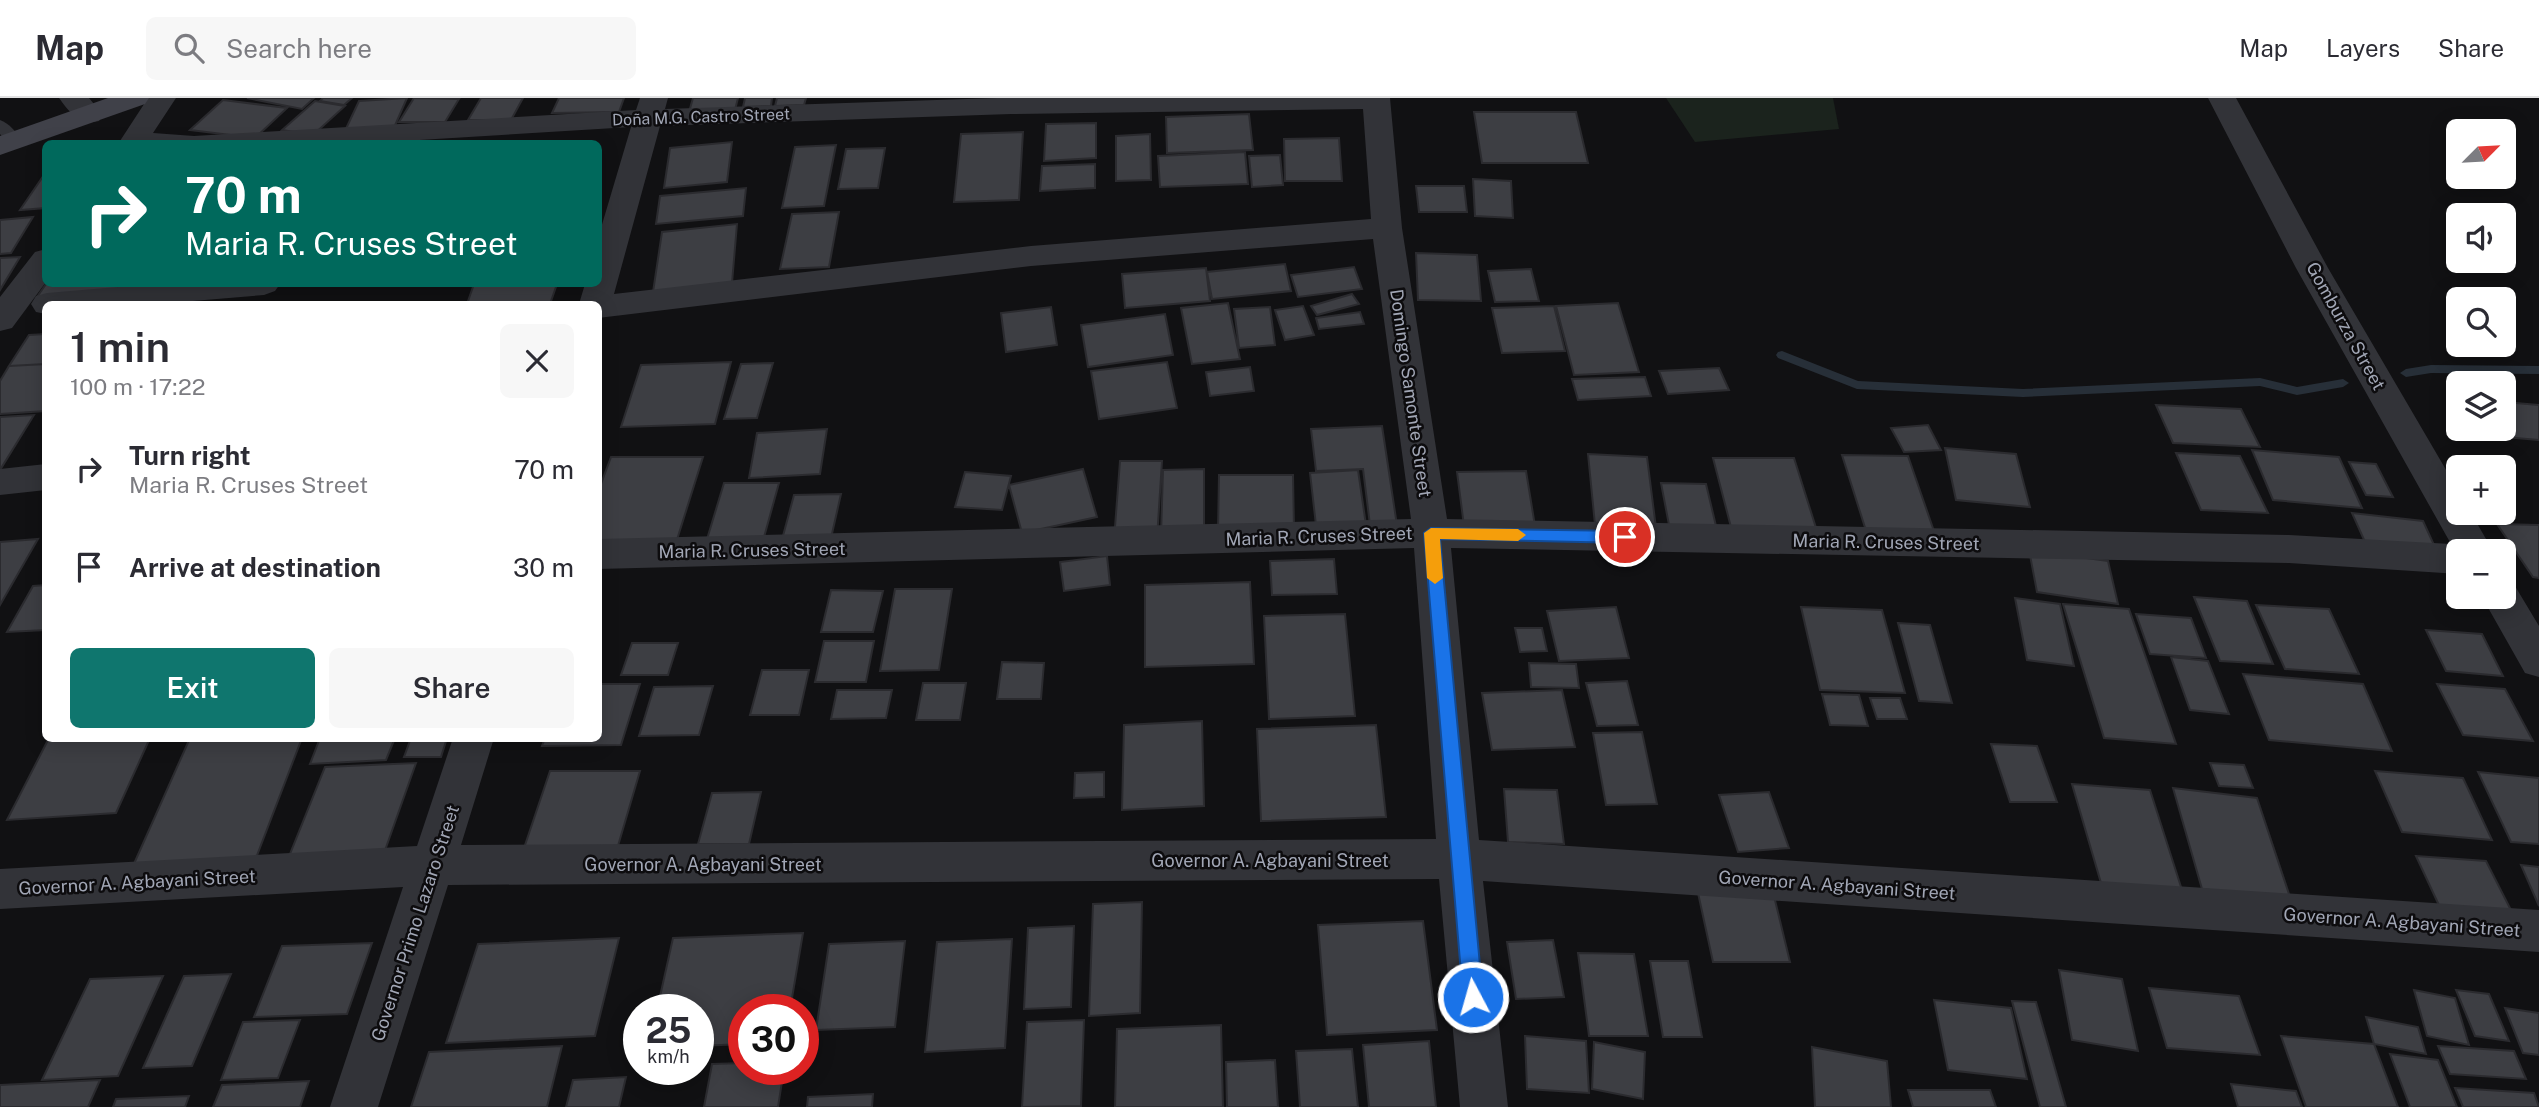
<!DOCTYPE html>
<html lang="en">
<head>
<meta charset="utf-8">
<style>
  :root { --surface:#fff; --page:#f7f7f7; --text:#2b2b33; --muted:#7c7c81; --line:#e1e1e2; --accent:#0f766e }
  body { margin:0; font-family:"Public Sans",sans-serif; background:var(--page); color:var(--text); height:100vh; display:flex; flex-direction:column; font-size:26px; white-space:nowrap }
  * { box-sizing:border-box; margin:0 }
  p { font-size:23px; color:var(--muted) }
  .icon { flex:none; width:38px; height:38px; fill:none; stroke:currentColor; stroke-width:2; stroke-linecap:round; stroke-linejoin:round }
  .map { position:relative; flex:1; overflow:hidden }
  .panel { position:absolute; left:42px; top:203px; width:560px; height:441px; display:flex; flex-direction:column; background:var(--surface); border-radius:10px; box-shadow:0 4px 18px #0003 }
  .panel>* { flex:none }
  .hud { position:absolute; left:42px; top:42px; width:560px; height:147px; border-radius:10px; box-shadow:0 4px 18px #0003; background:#00695c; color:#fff; overflow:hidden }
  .needle { width:46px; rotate:66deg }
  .tools { position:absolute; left:2446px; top:21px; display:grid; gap:14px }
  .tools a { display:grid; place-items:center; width:70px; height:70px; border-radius:10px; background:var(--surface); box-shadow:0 4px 18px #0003; font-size:35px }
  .speed { position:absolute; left:623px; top:896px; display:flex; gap:14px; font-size:35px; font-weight:700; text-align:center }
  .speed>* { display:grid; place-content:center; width:91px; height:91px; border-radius:50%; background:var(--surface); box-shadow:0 4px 18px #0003; line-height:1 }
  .speed small { font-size:18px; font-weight:400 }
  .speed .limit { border:10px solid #d22; background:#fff; color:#111 }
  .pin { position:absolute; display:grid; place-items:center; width:60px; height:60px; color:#fff; margin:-30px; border:4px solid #fff; border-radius:50%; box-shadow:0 2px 7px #0007 }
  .me { position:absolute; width:77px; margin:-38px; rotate:354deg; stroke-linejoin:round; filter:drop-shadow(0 0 5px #0008) }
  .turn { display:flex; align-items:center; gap:24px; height:147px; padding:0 28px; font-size:32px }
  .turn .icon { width:91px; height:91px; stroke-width:2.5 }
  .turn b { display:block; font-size:49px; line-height:60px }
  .round { display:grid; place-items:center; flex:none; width:74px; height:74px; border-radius:10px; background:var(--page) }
  .overview { display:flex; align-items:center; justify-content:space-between; height:119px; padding:0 28px }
  h1 { font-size:42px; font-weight:600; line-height:52px }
  .cta { display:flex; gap:14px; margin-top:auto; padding:14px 28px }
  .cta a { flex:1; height:80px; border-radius:10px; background:var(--accent); color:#fff; font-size:28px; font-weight:600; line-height:80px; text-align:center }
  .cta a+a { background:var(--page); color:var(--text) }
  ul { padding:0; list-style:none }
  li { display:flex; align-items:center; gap:21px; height:98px; padding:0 28px }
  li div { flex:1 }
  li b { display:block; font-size:26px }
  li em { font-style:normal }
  header { display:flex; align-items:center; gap:42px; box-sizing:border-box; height:98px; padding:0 35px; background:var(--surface); border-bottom:2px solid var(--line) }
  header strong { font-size:33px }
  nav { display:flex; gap:38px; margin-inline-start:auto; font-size:24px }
  .search { width:490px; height:63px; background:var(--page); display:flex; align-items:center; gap:18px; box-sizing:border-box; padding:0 24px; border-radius:10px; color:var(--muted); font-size:26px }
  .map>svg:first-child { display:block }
</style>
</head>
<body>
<header>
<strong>Map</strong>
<div class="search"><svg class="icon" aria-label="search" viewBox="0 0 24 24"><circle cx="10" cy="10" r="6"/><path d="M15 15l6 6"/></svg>Search here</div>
<nav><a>Map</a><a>Layers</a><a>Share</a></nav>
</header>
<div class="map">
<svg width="2539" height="1009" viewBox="0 0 2539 1009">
  <rect width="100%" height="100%" fill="#111113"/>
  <path fill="#1b231d" d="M1666,0H1833L1839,31L1695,44Z"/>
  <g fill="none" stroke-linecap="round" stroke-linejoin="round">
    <path fill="#272f38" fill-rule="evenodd" d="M1782,253L1858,283L2023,291L2260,280L2297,289L2343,281L2349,285L2343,289L2297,297L2260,288L2023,299L1857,291L1778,260L1776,257L1778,254Z
      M2431,267L2539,268V276L2431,275L2406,279L2400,275L2406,271Z"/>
  </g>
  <path fill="#3d3e43" stroke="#2b2b2f" stroke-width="2" d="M247,0H314L302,11Z
    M323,0H352L344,7L320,3Z
    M407,0L393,32L344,35L359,3Z
    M414,0L459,1L445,24H399Z
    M481,0H523L511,22H468Z
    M559,0H624L619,14L552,15Z
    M693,0H738L735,12L689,14Z
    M745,0H772L771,8L743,9Z
    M777,0H806L804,7L775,8Z
    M223,2L287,10L255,40L190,32Z
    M315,3L345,8L313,37L282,32Z
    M1474,14H1576L1588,65H1482Z
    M1249,16L1253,52L1167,55L1166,19Z
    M1096,25V60L1044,63L1046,26Z
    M1023,34L1019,102L954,104L961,36Z
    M1150,36L1151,82L1116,83V38Z
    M1339,40L1342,83H1285L1284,41Z
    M732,44L727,84L664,90L670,50Z
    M836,47L824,108L782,110L795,49Z
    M885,50L878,90L838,91L846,51Z
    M1245,54L1248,86L1160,89L1158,58Z
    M1280,57L1283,87L1252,89L1249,58Z
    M1095,66V90L1040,93L1042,68Z
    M46,74V110L20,112Z
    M1473,81L1511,83L1513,120L1475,118Z
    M1416,88H1464L1467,114H1419Z
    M746,90L743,118L656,126L660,98Z
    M839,114L829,169L780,171L792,116Z
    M33,119L11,155L0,156V122Z
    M737,126L732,185L653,194L662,134Z
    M1416,155L1477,157L1481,203L1418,202Z
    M20,159L0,192V160Z
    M1285,166L1291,193L1212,201L1207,174Z
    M1354,169L1362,191L1298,199L1291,177Z
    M1206,170L1210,203L1125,210L1122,176Z
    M1531,171L1539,203L1495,204L1488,173Z
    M46,186H120L116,194L37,199Z
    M474,186H557L550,206H467Z
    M1352,196L1359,206L1317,217L1311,208Z
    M1228,205L1240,261L1192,266L1181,210Z
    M1618,205L1639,274L1574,277L1556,208Z
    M1303,208L1314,237L1285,242L1275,212Z
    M1554,208L1565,253L1502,255L1492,210Z
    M1051,209L1057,247L1006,254L1001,215Z
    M1270,209L1275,247L1239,250L1234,211Z
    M1360,214L1364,226L1319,231L1316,220Z
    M1165,216L1173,257L1088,269L1081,227Z
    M46,236V266L9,268L29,237Z
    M731,264L715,326L621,329L641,267Z
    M1167,264L1177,310L1099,321L1091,273Z
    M773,265L757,320L724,321L741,266Z
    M46,266V313L0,316V283L9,268Z
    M1250,269L1254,293L1210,298L1206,274Z
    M1719,270L1729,292L1668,296L1659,273Z
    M1645,279L1651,298L1578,302L1572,281Z
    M2504,304L2539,307V342L2504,339L2500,331H2504Z
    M2156,307L2241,311L2260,349L2173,345Z
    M34,317L0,372V319Z
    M1928,327L1941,352L1904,354L1891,330Z
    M1382,328L1398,434L1371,435L1363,371L1316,373L1311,331Z
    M827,331L820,376L749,380L757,335Z
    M1945,350L2016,356L2030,409L1956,402Z
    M2252,352L2339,359L2362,410L2273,402Z
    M2176,355L2240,358L2268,415L2201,412Z
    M1588,356L1647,359L1656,430L1595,427Z
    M1842,357L1908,358L1936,439H1868Z
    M611,359H703L675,448H598V394Z
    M1713,360H1794L1817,433H1732Z
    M1120,363H1162L1157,441L1114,442Z
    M2349,364L2376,366L2393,399L2366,397Z
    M1083,371L1097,419L1022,435L1009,387Z
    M1204,371V436L1161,437L1163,372Z
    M1358,372L1367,434L1317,436L1310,375Z
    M1526,373L1535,428H1464L1457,374Z
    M965,374L1011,378L1002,412L955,409Z
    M1219,377H1293L1294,431L1218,432Z
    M724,385H779L761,450L704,451Z
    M1661,385L1706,386L1716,428L1669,427Z
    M841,396L829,449H780L794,397Z
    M2352,415L2423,423L2440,460L2369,453Z
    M2497,426L2539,427V480L2533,479Z
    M38,441L0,507V444Z
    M2029,452L2108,463L2118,506L2037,494Z
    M1107,458L1110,487L1064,493L1060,464Z
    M1334,461L1337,496L1272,497L1270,463Z
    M1250,484L1254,566L1145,569V487Z
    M46,487V532L7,534L33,488Z
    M895,491H952L939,572L880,573Z
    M831,492L883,493L873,534H821Z
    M2194,499L2247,503L2273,566L2220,563Z
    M2015,500L2060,506L2074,568L2027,562Z
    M2063,506L2129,511L2176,646L2104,640Z
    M2256,507L2329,511L2359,576L2285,571Z
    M1616,509L1629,560L1559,563L1547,513Z
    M1801,509L1882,512L1905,595L1820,592Z
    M1345,516L1355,618L1269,621L1264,518Z
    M2136,516L2191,520L2206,560L2150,556Z
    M1898,525L1930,527L1952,605L1919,603Z
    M1515,530H1542L1547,553L1520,554Z
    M2426,532L2482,536L2503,578L2446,573Z
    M824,543H874L866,584H815Z
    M632,545H678L668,577H621Z
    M2171,559L2208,563L2229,616L2190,612Z
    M1002,564L1044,565L1041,601H997Z
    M1529,565L1576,566L1579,590L1531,589Z
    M762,572H809L799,617H750Z
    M2243,576L2363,586L2392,653L2269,642Z
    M1627,583L1638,627L1597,628L1586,585Z
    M923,585H966L960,622H916Z
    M598,586H640L621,647L542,648L545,640H598Z
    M2437,586L2505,591L2533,643L2463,637Z
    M713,588L699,637L639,638L654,589Z
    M837,592H892L886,620L831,621Z
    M1562,592L1575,649L1492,652L1482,595Z
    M1822,596L1859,597L1868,628L1830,627Z
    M1870,600H1900L1907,621H1877Z
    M1202,623L1204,708L1122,712L1124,627Z
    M1376,627L1386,719L1261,723L1257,631Z
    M1642,634L1657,706L1606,707L1593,635Z
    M49,640H150L116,715L7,722Z
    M190,640H302L256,760L133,768Z
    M320,640H395L386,662L310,666Z
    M411,640H447L441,659H404Z
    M1991,646L2037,648L2057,704H2010Z
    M416,665L383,758L288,761L325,669Z
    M2210,665L2244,667L2253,690L2219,688Z
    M550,673H640L615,758L521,759Z
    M2375,673L2463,680L2492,742L2402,734Z
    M1104,674V699L1074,700L1075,675Z
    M2478,674L2539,680V746L2511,744Z
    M2072,686L2150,692L2182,792L2101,785Z
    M2173,690L2257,700L2291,802L2202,791Z
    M1504,691L1557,692L1564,746L1508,744Z
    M761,694L749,746H698L712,695Z
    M1769,694L1789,750L1738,754L1719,697Z
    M2416,758L2486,763L2516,822L2444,818Z
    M2521,767L2539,769V808Z
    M1773,794L1790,864H1713L1698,795Z
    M1142,804L1140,915L1089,918L1093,806Z
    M1423,823L1437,932L1327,937L1318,827Z
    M1074,828L1071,909L1024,911L1028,830Z
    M803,835L790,912H744V946L698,948V912H657L673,840Z
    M619,840L595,938L446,945L478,846Z
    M1012,841L1005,950L925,954L937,844Z
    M1553,842L1564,899L1516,901L1507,844Z
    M905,843L895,929L816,932L829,846Z
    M372,845L347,916L254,919L282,848Z
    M1578,855L1634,856L1648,938H1589Z
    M1650,863H1688L1702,939H1663Z
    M2059,872L2122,881L2138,953L2072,942Z
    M231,876L192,968L143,970L184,878Z
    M163,878L118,978L42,982L90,881Z
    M2149,890L2239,898L2260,957L2167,950Z
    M2414,892L2455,900L2469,947L2427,938Z
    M2456,892L2489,896L2509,943L2475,938Z
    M1934,902L2011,910L2027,981L1948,972Z
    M2012,903L2036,904L2066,1009H2040Z
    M2505,910L2539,915V957L2523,955Z
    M2366,919L2418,929L2426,956L2374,946Z
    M300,922L278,980L221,982L243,924Z
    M1084,922L1081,1008L1022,1009L1027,924Z
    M1221,927L1223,1009H1115L1117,931Z
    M1525,938L1586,943L1589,995L1527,991Z
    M2281,938L2374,946L2398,1009H2306Z
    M1429,943L1436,1009H1369L1363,947Z
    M1594,944L1645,954L1643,1001L1592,991Z
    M562,948L547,1009H411L429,954Z
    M2438,948L2514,953L2526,981L2450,976Z
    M1812,949L1887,963L1891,1009H1815Z
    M1352,951L1358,1009H1300L1296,953Z
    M2390,956L2438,962L2457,1009H2410Z
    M1275,962L1278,1009H1227L1226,964Z
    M744,965V971H784L778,1009H704L712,966Z
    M626,979L619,1009H566L573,982Z
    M100,982L88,1009H0V987Z
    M309,983L300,1009H213L222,987Z
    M2231,986L2296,993L2302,1009H2238Z
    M2455,990L2534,995L2539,1009H2463Z
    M1908,992H1990L1996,1009H1913Z
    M873,996L872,1009H807L808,999Z
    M189,998L185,1009H113L116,1001Z"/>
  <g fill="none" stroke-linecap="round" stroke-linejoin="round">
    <path fill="#323338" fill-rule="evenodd" d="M0,22C9,25 17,35 23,43L21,46H9L0,36Z"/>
    <path fill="#323338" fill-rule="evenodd" d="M59,0H89L103,17L99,23C80,28 70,15 59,0Z
      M148,0H176L153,35L194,38L636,12L640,0H668L665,11L997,0H1390L1402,130L1447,421L2289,437L2451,446L2296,170L2208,0H2236L2328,170L2459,394V415H2471L2493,453H2459V476L2289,465L1451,450L1479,742L2539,812V854L1483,783L1508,1009H1460L1439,781L448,787L378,1009H330L403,789L0,811V771L417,748L453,640H494L461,747L1436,741L1414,450L598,471V441L1411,421L1373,141L1031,168L598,220V206H579L585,186H598V140L631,29L354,46H118ZM1363,11L1371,121L1031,148L614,196L660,28L1011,16Z
      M46,151V184L12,230L0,233V199L35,154Z
      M153,186H280L275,193L264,197L157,206H46V216L36,214L31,206L36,198L47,195Z
      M46,366V392L0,397V371Z
      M2504,485L2515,488L2539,528V579L2525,575L2482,499H2504Z"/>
    <path fill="#404149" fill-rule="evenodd" d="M108,0H149L145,6L0,57V38Z"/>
  </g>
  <path fill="#1a73e8" stroke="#114b97" stroke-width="2" d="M1431,430L1625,433L1633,439L1625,445L1440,441L1483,899L1480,906L1473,908L1466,906L1463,899L1424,435Z"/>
  <path fill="#f59e0b" d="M1431,430L1518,431L1526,437L1518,443L1440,441L1443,480L1435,486L1427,480L1424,435Z"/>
  <g text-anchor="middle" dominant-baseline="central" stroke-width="5" stroke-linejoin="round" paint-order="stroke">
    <g font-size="16" fill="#a1a6b5" stroke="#0d0c0e">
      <text transform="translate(701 19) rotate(-2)">Doña M.G. Castro Street</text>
    </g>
    <g font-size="18" fill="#a1a6b5" stroke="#0d0c0e">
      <text transform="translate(2346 228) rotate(61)">Gomburza Street</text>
      <text transform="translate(1411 295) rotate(82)">Domingo Samonte Street</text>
      <text transform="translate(1319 438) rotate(-2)">Maria R. Cruses Street</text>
      <text transform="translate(1886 444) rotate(1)">Maria R. Cruses Street</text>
      <text transform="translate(752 452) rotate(-1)">Maria R. Cruses Street</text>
      <text x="1270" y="762">Governor A. Agbayani Street</text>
      <text x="703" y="766">Governor A. Agbayani Street</text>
      <text transform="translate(137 784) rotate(-3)">Governor A. Agbayani Street</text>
      <text transform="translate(1837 787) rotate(4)">Governor A. Agbayani Street</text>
      <text transform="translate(2402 824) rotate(4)">Governor A. Agbayani Street</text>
      <text transform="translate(415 825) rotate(-72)">Governor Primo Lazaro Street</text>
    </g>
  </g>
</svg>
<div class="tools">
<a><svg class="needle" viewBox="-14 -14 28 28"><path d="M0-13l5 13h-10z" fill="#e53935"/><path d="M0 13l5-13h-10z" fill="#7c7c81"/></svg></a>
<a><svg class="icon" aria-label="sound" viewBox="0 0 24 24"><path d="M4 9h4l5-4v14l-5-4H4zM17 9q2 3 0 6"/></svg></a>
<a><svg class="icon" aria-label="search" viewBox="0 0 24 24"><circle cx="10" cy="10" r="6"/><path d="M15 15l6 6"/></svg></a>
<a><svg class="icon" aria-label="layers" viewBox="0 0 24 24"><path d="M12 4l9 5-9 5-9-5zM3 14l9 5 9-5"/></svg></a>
<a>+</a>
<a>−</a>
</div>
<div class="speed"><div>25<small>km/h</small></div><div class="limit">30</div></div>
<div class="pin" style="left:1625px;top:439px;background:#d93025"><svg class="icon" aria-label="arrive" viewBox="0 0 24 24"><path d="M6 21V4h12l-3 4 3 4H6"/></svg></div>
<svg class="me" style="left:1473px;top:899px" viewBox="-20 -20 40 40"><circle r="17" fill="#1a73e8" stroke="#fff" stroke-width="3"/><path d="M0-11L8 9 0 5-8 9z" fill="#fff"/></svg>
<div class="hud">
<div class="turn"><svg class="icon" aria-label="right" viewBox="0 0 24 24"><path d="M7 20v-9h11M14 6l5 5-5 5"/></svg><div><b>70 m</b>Maria R. Cruses Street</div></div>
</div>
<section class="panel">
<div class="overview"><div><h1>1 min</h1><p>100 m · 17:22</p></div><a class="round"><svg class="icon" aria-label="close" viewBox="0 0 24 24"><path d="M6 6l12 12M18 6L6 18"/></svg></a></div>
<ul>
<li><svg class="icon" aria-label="right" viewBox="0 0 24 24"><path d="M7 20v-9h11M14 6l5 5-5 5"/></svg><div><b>Turn right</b><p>Maria R. Cruses Street</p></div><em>70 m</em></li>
<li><svg class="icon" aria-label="arrive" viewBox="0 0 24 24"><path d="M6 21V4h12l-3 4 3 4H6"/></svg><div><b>Arrive at destination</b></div><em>30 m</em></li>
</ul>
<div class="cta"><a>Exit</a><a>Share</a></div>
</section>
</div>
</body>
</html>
